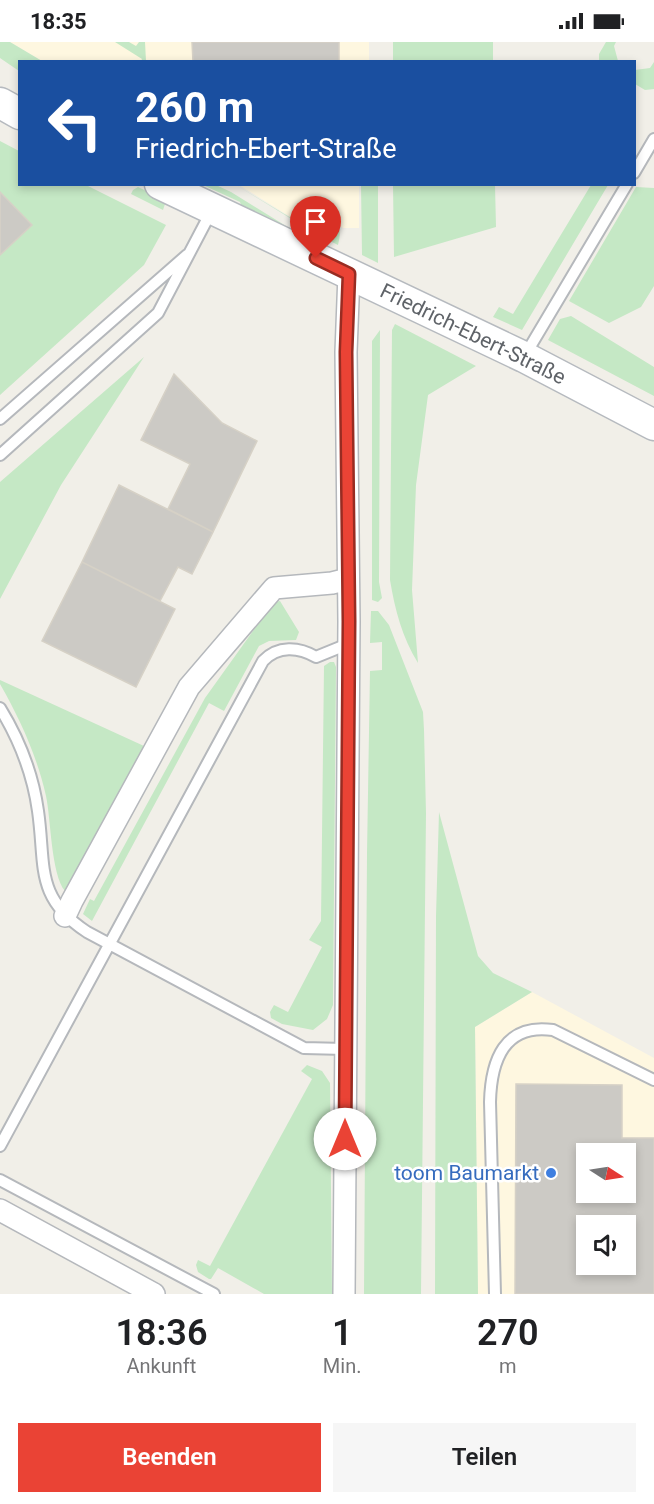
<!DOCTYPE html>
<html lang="de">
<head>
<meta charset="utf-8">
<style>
  :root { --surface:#fff; --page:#f6f6f6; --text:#202124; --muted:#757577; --accent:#ea4335 }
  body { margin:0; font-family:Roboto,sans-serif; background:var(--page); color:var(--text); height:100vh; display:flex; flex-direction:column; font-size:22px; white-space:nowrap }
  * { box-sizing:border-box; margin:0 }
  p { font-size:20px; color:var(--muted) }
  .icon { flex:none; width:33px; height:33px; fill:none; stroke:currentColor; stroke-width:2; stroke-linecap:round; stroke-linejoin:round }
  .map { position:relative; height:1252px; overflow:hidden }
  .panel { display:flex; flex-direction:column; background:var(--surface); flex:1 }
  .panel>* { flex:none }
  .guide { position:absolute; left:18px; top:18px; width:618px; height:126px; border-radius:0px; box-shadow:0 3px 9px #0003; background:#1a4fa0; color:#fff; overflow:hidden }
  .needle { width:39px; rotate:102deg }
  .fabs { position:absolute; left:576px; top:1101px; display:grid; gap:12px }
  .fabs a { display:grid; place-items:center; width:60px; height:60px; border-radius:0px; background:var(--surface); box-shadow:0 3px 9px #0003; font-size:30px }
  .pin { position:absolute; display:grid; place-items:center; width:51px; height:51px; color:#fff; margin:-62px -26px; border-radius:50% 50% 50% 0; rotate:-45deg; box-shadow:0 0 6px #0007 }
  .pin .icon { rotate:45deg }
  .me { position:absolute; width:66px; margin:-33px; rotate:0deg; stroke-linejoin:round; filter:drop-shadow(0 0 4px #0008) }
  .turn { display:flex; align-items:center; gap:21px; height:126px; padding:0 18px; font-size:27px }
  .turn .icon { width:78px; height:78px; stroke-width:2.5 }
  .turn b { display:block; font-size:42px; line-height:51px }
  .eta { display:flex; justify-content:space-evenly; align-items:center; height:102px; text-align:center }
  .eta b { font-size:36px; font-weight:600; line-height:42px }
  .button { display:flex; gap:12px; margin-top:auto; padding:12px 18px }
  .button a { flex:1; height:69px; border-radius:0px; background:var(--accent); color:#fff; font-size:24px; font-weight:600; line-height:69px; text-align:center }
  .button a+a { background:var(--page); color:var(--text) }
  .status { display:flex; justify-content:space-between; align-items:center; height:42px; padding:0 30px; background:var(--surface); direction:ltr }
  .status svg { height:16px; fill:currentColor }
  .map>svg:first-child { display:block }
</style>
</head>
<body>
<div class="status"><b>18:35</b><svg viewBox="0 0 49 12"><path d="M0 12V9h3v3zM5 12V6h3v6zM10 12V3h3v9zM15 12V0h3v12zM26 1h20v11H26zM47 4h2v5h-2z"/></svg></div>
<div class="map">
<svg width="654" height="1252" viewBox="0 0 654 1252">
  <rect width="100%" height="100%" fill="#f1efe8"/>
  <path fill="#fef7e0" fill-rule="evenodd" d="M10,0H369V19H42Z
    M239,143H359V186H343L326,175L316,191Z
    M532,950L654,1016V1252H478L475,985ZM586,1112H626V1150H586ZM586,1184H626V1222H586Z"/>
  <path fill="#c5e8c5" d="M0,0H10L42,19L20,20L19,29L0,16Z
    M115,0H129L136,4L139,0H145L146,19H141L142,17Z
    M393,0H493V19H393Z
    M606,0H616L614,4L618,19H599V12Z
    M654,20V47L645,48L635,42V28L650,26Z
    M0,99L19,109L20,142L86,143L166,183L144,223L0,353Z
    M203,143H216L231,150L312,200L243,169L240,160Z
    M236,143L316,191L326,175C340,184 342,186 338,203L316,192Z
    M361,143H378V221L362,213Z
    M393,143H495L496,185L394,215Z
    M591,143H608L522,288L493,275L499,265L513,272Z
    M138,145L161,156L165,162L163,168L131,152L133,148Z
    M636,145L654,146V244L641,265L609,281L569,259Z
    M571,274L654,325V354L548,298L560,277Z
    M395,282L476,324L428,353L416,443L412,548L418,621C402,595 395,568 390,538L392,288Z
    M380,288L379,540L382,556L378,560L372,558V299Z
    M144,315L61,443L0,557V440Z
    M280,559L299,590L296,598L269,599L259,604L224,669L209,661L92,879L83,872L90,857L94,859L205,656L268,568L263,562Z
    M371,569H378L389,583L423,670L424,688L426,771L421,1252H364L367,812L370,629L382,628V600L370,601Z
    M330,620H334L336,625L333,963L327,977L313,988L282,982L271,976L270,970L274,963L288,970L322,905L309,898L321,879L324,624Z
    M0,638L144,704L65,849C51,832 51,777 46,754C37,714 20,677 0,642Z
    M439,770L478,914L493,931L532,950L475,985L478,1252H435L436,874Z
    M307,1023L322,1029L330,1041L332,1252H264L218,1226L211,1237H209L198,1230L196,1223L198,1218L210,1224L312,1037L301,1029Z"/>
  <path fill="#cccac5" stroke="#d6d1c6" stroke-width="1.5" fill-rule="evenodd" d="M192,0H339V20H193Z
    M0,150L32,183L0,213Z
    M174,332L222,381L257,399L213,490L168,467L190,422L141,398Z
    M119,443L213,490L192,532L178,525L160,559L82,520Z
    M82,520L175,567L136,645L42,599Z
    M516,1042L622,1043V1096H654V1252H515ZM586,1112H626V1150H586ZM586,1184H626V1222H586Z"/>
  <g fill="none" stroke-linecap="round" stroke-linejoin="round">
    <g stroke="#b5b8bc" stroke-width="14">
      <path id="lane" d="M634,131L654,97
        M524,315L627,142
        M0,377L187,213
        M0,413L158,271L211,170
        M0,666C19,697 33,733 38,769C46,824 34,855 87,890L304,1006L345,1007
        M0,1104L263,619C278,603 299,605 316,615L348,602
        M0,1138L214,1252
        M495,1252L490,1060C491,1019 504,981 553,988L654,1038"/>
    </g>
    <g stroke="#b5b8bc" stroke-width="24">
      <path id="street" d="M65,874L72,859L189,645L274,546L332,541L348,537
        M0,1168L154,1252
        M344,1252L349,579L346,310L349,232"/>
    </g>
    <g stroke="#b6babf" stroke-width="33">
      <path id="secondary" d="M0,61L20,72
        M160,142L524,315L654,383"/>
    </g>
    <use href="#lane" stroke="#fff" stroke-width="10"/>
    <use href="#street" stroke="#fff" stroke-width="21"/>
    <use href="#secondary" stroke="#fff" stroke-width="30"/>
  </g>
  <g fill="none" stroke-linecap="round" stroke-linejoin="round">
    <g stroke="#982c22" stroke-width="15">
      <path id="route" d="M316,216L349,232L346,310L349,579L345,1097"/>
    </g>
    <use href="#route" stroke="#ea4335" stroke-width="10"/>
  </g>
  <circle fill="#3f7fe0" stroke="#fff" stroke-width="2" cx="551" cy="1131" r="6"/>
  <g text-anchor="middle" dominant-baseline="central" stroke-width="5" stroke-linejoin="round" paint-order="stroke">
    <g font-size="21" fill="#5f6368" stroke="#fff">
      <text transform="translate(473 292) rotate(26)">Friedrich-Ebert-Straße</text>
    </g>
    <g font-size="21" fill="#366cbe" stroke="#fff" text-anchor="end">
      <text x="539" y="1131">toom Baumarkt</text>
    </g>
  </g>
</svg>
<div class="fabs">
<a><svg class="needle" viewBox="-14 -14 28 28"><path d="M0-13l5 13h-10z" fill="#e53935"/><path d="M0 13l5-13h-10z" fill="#757577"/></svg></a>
<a><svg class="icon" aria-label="sound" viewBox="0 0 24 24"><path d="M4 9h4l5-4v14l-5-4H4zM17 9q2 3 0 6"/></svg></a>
</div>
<div class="pin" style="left:316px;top:216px;background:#d93025"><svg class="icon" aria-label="arrive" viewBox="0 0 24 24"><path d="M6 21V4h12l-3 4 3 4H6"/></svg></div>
<svg class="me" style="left:345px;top:1097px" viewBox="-20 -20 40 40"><circle r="19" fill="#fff"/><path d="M0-13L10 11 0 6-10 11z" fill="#ea4335"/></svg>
<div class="guide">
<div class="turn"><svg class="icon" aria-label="left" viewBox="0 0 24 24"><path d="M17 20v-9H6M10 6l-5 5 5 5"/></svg><div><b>260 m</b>Friedrich-Ebert-Straße</div></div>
</div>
</div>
<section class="panel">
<div class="eta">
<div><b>18:36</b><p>Ankunft</p></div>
<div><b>1</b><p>Min.</p></div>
<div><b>270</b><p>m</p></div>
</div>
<div class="button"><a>Beenden</a><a>Teilen</a></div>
</section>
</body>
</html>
